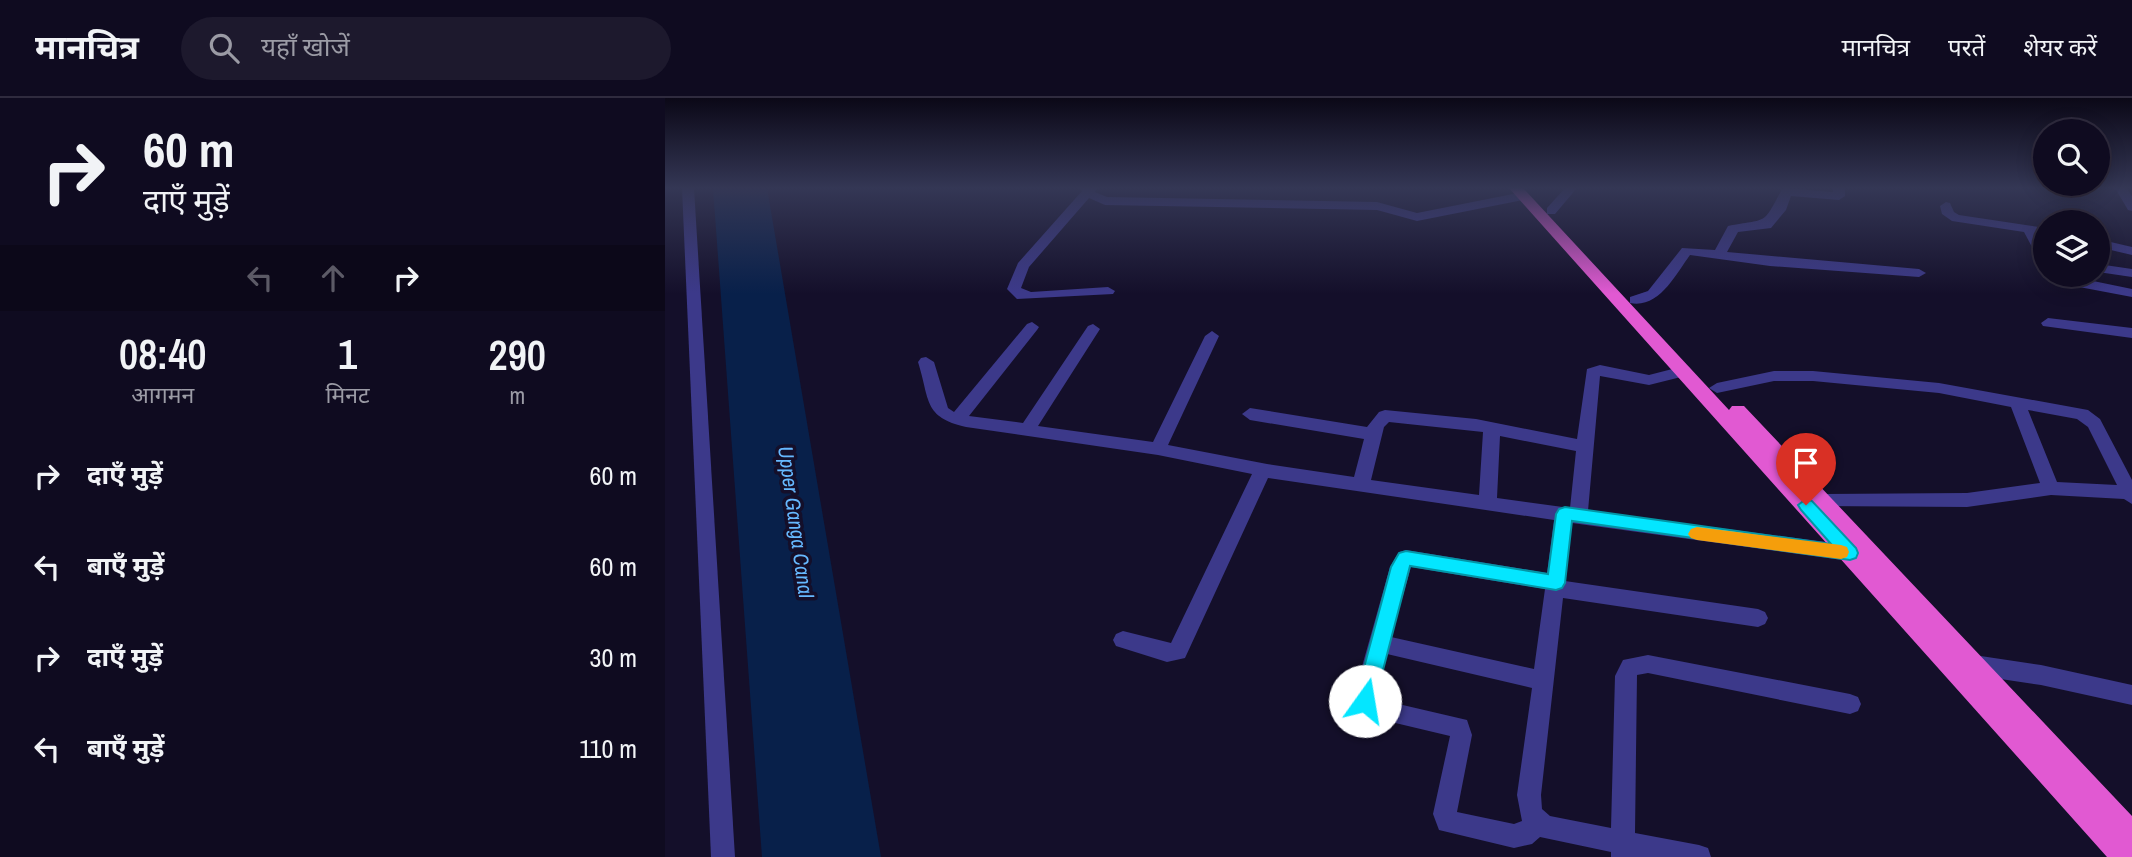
<!DOCTYPE html>
<html lang="hi">
<head>
<meta charset="utf-8">
<style>
  :root { --surface:#0f0b20; --page:#1d192d; --text:#f1f3f6; --muted:#9b9ba5; --line:#2f2b3e }
  body { margin:0; font-family:"Archivo Narrow","Noto Sans Devanagari",sans-serif; background:var(--page); color:var(--text); height:100vh; display:flex; flex-direction:column; font-size:26px; white-space:nowrap }
  * { box-sizing:border-box; margin:0 }
  p { font-size:23px; color:var(--muted) }
  .icon { flex:none; width:38px; height:38px; fill:none; stroke:currentColor; stroke-width:2; stroke-linecap:round; stroke-linejoin:round }
  .map { position:relative; flex:1; overflow:hidden }
  .side { display:flex; flex-direction:column; background:var(--surface); width:665px }
  .side>* { flex:none }
  .hud { background:#0f0b20; color:var(--text); overflow:hidden }
  .buttons { position:absolute; left:1368px; top:21px; display:grid; gap:14px }
  .buttons a { display:grid; place-items:center; width:77px; height:77px; border-radius:50%; background:var(--surface); box-shadow:0 4px 18px #0003,0 0 0 2px var(--line); font-size:35px }
  .pin { position:absolute; display:grid; place-items:center; width:60px; height:60px; color:#fff; margin:-72px -30px; border-radius:50% 50% 50% 0; rotate:-45deg; box-shadow:0 0 7px #0007 }
  .pin .icon { rotate:45deg }
  .me { position:absolute; width:77px; margin:-38px; rotate:13deg; stroke-linejoin:round; filter:drop-shadow(0 0 5px #0008) }
  .turn { display:flex; align-items:center; gap:24px; height:147px; padding:0 28px; font-size:32px }
  .turn .icon { width:91px; height:91px; stroke-width:2.5 }
  .turn b { display:block; font-size:49px; line-height:60px }
  .lanes { display:flex; align-items:center; height:66px; padding:0 28px; background:#0003; justify-content:center; gap:35px; direction:ltr }
  .lanes .off { opacity:.35 }
  .eta { display:flex; justify-content:space-evenly; align-items:center; height:119px; text-align:center }
  .eta b { font-size:42px; font-weight:600; line-height:49px }
  ul { padding:0; list-style:none }
  li { display:flex; align-items:center; gap:21px; height:91px; padding:0 28px }
  li div { flex:1 }
  li b { display:block; font-size:26px }
  li em { font-style:normal }
  header { display:flex; align-items:center; gap:42px; box-sizing:border-box; height:98px; padding:0 35px; background:var(--surface); border-bottom:2px solid var(--line) }
  header strong { font-size:33px }
  nav { display:flex; gap:38px; margin-inline-start:auto; font-size:24px }
  .search { width:490px; height:63px; background:var(--page); display:flex; align-items:center; gap:18px; box-sizing:border-box; padding:0 24px; border-radius:38px; color:var(--muted); font-size:26px }
  main { display:flex; flex:1; min-height:0 }
  .map>svg:first-child { display:block }
</style>
</head>
<body>
<header>
<strong>मानचित्र</strong>
<div class="search"><svg class="icon" aria-label="search" viewBox="0 0 24 24"><circle cx="10" cy="10" r="6"/><path d="M15 15l6 6"/></svg>यहाँ खोजें</div>
<nav><a>मानचित्र</a><a>परतें</a><a>शेयर करें</a></nav>
</header>
<main>
<section class="side">
<div class="hud">
<div class="turn"><svg class="icon" aria-label="right" viewBox="0 0 24 24"><path d="M7 20v-9h11M14 6l5 5-5 5"/></svg><div><b>60 m</b>दाएँ मुड़ें</div></div>
<div class="lanes"><svg class="icon off" aria-label="left" viewBox="0 0 24 24"><path d="M17 20v-9H6M10 6l-5 5 5 5"/></svg><svg class="icon off" aria-label="ahead" viewBox="0 0 24 24"><path d="M12 20V5M6 11l6-6 6 6"/></svg><svg class="icon" aria-label="right" viewBox="0 0 24 24"><path d="M7 20v-9h11M14 6l5 5-5 5"/></svg></div>
</div>
<div class="eta">
<div><b>08:40</b><p>आगमन</p></div>
<div><b>1</b><p>मिनट</p></div>
<div><b>290</b><p>m</p></div>
</div>
<ul>
<li><svg class="icon" aria-label="right" viewBox="0 0 24 24"><path d="M7 20v-9h11M14 6l5 5-5 5"/></svg><div><b>दाएँ मुड़ें</b></div><em>60 m</em></li>
<li><svg class="icon" aria-label="left" viewBox="0 0 24 24"><path d="M17 20v-9H6M10 6l-5 5 5 5"/></svg><div><b>बाएँ मुड़ें</b></div><em>60 m</em></li>
<li><svg class="icon" aria-label="right" viewBox="0 0 24 24"><path d="M7 20v-9h11M14 6l5 5-5 5"/></svg><div><b>दाएँ मुड़ें</b></div><em>30 m</em></li>
<li><svg class="icon" aria-label="left" viewBox="0 0 24 24"><path d="M17 20v-9H6M10 6l-5 5 5 5"/></svg><div><b>बाएँ मुड़ें</b></div><em>110 m</em></li>
</ul>
</section>
<div class="map">
<svg width="1467" height="759" viewBox="0 0 1467 759">
  <rect width="100%" height="100%" fill="#140f2a"/>
  <path fill="#08204a" d="M48,90H102L216,759H97Z"/>
  <g fill="none" stroke-linecap="round" stroke-linejoin="round">
    <path fill="#3c398a" fill-rule="evenodd" d="M415,90H432L430,94L442,99L712,104L752,115L858,94L864,98L858,102L752,123L712,112L440,107L424,100L364,169L356,190L366,194L443,189L450,193L448,196L352,201L342,191L353,165L417,93Z
      M900,90H912L890,116H882V110Z
      M1121,90L1168,94V90H1180V98L1174,102L1126,98L1121,112L1106,130L1073,134L1062,154L1254,171L1261,175L1254,179L1105,168L1025,157C1011,176 994,211 965,205V199L983,193L1017,150L1050,152L1063,128C1103,120 1097,129 1117,91Z
      M1450,90H1462L1467,98V113L1463,112Z
      M1281,104L1285,105L1289,114L1294,117L1381,130V138L1374,137L1381,150V166L1374,162L1359,134L1287,123L1277,116L1275,108Z
      M1433,141L1467,149V157L1433,149Z
      M1433,166L1467,171V179L1433,174Z
      M1382,177H1399L1467,191V199L1393,185Z
      M1383,220L1467,230V240L1378,228L1376,225Z
      M367,224L374,229L372,232L304,318L358,325L423,228L428,226L435,231L373,328L488,344L540,238L547,233L554,238L503,347L602,366L689,379L699,341L585,322L577,316L585,310L702,329L714,314L720,312L811,321L912,341L922,271L935,267L984,277L1019,268L1024,269L1027,273L1024,277L984,287L935,278L923,413L1185,447L1192,450L1194,455L1192,460L1185,463L907,425L900,483L1093,511L1100,514L1103,520L1100,526L1093,529L898,500L876,697L877,711L885,718L946,730L950,578L958,562L983,557L1185,596L1193,599L1196,606L1193,613L1185,616L983,575L972,577L970,735L1034,747L1043,750L1046,759H946V754L875,739L867,746L849,750L774,732L768,716L785,638L701,618L695,615L689,597L725,469L734,454L741,452L882,475L889,422L603,380L520,560L502,564L451,548L448,542L451,536L458,533L506,545L587,376L493,357L301,329C258,319 265,302 253,264L256,260L261,259L269,264L283,310L289,314L362,226ZM724,324L818,334L814,397L706,382L719,329ZM835,338L911,353L905,410L832,400ZM746,469L880,491L869,571L726,539ZM722,556L867,590L852,697L857,723L849,726L792,714L807,637L802,622L712,601L711,597Z
      M1109,273H1148L1274,285L1423,312L1435,321L1467,382V406L1459,401L1386,397L1302,409L1152,408L1149,403L1152,398L1158,396L1302,395L1375,385L1346,309L1274,295L1148,283H1109L1052,295L1044,290L1052,285ZM1363,312L1412,321L1423,329L1452,387L1392,384Z
      M1309,557L1376,567L1467,587V607L1376,587L1309,577L1302,574L1298,567L1302,560Z"/>
    <path fill="#3c398a" fill-rule="evenodd" d="M17,90H29L70,759H46Z"/>
    <path fill="#e159d2" fill-rule="evenodd" d="M844,90H858L1064,312L1067,308H1079L1467,718V759H1442Z"/>
  </g>
  <linearGradient id="sky" x2="0" y2="1"><stop stop-color="#0b0817"/><stop offset="0.46" stop-color="#343755"/><stop offset="1" stop-color="#343755" stop-opacity="0"/></linearGradient>
  <rect width="1467" height="196" fill="url(#sky)"/>
  <path fill="#04e6ff" stroke="#0396a6" stroke-width="2" d="M1141,401L1147,403L1191,450L1193,455L1191,460L1185,462L907,423L900,485L897,490L891,492L745,468L710,603L707,609L700,612L693,609L690,603L726,469L734,455L741,453L883,476L891,416L894,411L900,409L1166,446L1136,412L1133,407Z"/>
  <path fill="#f59e0b" d="M1032,429L1176,447L1182,449L1184,454L1182,459L1176,461L1032,442L1026,440L1023,436L1026,431Z"/>
  <g text-anchor="middle" dominant-baseline="central" stroke-width="7" stroke-linejoin="round" paint-order="stroke">
    <g font-size="21" font-style="italic" fill="#66b8ff" stroke="#140f2a">
      <text transform="translate(131 424) rotate(82)">Upper Ganga Canal</text>
    </g>
  </g>
</svg>
<div class="buttons">
<a><svg class="icon" aria-label="search" viewBox="0 0 24 24"><circle cx="10" cy="10" r="6"/><path d="M15 15l6 6"/></svg></a>
<a><svg class="icon" aria-label="layers" viewBox="0 0 24 24"><path d="M12 4l9 5-9 5-9-5zM3 14l9 5 9-5"/></svg></a>
</div>
<div class="pin" style="left:1141px;top:407px;background:#d93025"><svg class="icon" aria-label="arrive" viewBox="0 0 24 24"><path d="M6 21V4h12l-3 4 3 4H6"/></svg></div>
<svg class="me" style="left:700px;top:603px" viewBox="-20 -20 40 40"><circle r="19" fill="#fff"/><path d="M0-13L10 11 0 6-10 11z" fill="#04e6ff"/></svg>
</div>
</main>
</body>
</html>
